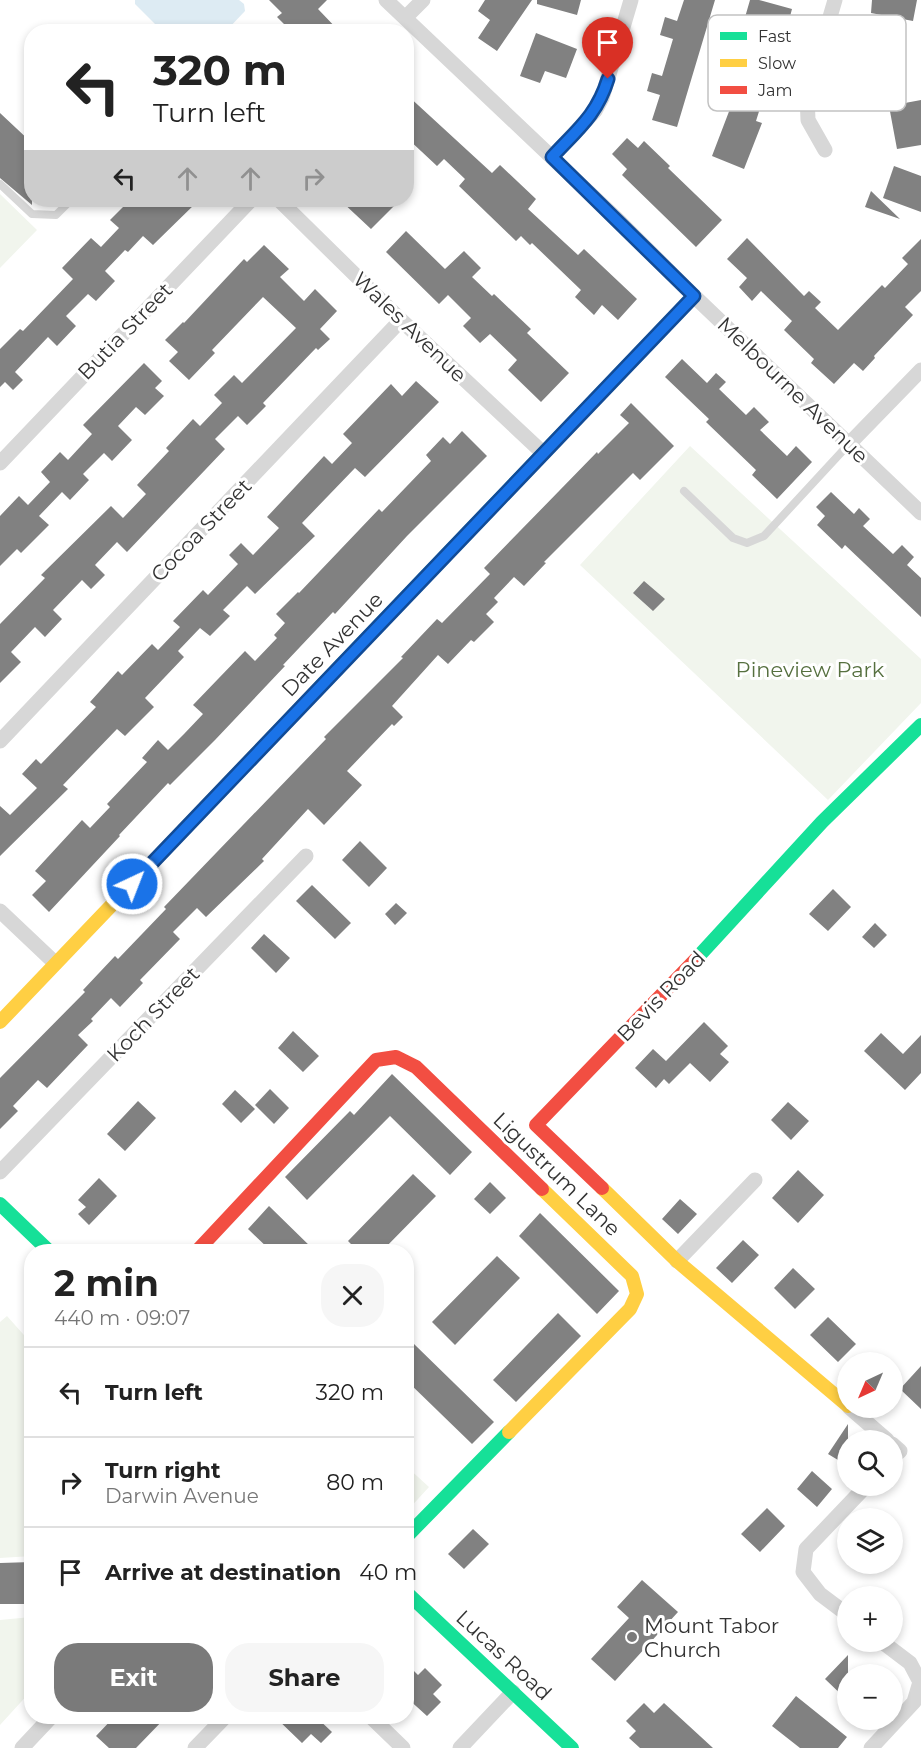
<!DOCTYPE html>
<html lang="en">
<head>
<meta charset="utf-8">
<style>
  :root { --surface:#fff; --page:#f6f6f6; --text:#222; --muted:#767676; --line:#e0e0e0; --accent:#7a7a7a }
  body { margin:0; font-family:Montserrat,sans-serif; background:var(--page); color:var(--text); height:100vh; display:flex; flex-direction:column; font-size:22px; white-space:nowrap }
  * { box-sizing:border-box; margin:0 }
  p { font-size:20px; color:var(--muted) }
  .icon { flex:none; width:33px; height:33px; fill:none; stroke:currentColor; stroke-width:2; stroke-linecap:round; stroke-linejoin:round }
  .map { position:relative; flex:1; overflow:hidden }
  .drawer { position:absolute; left:24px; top:1244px; width:390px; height:480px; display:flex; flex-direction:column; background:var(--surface); border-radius:24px; box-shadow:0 3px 9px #0003 }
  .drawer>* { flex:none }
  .top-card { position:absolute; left:24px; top:24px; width:390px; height:183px; border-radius:24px; box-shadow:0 3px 9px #0003; background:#fff; color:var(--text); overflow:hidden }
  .needle { width:39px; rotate:224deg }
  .controls { position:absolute; left:837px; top:1352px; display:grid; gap:12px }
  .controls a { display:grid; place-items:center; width:66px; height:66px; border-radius:50%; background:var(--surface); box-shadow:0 3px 9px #0003; font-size:30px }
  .pin { position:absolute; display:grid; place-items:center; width:51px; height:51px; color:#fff; margin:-62px -26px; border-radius:50% 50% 50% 0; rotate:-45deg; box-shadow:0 0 6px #0007 }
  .pin .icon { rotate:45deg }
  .me { position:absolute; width:66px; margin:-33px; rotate:43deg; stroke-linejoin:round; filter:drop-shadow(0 0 4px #0008) }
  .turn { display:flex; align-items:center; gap:21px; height:126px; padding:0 30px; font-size:27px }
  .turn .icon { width:78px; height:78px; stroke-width:2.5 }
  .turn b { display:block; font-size:42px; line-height:51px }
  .lanes { display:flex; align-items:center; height:57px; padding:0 30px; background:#0003; justify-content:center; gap:30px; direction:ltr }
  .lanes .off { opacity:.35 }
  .round { display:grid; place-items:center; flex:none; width:63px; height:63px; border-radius:24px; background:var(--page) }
  .overview { display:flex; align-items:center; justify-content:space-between; height:102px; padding:0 30px }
  h1 { font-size:36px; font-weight:700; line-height:45px }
  .button { display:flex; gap:12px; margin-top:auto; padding:12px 30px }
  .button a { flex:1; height:69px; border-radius:24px; background:var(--accent); color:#fff; font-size:24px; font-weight:700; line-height:69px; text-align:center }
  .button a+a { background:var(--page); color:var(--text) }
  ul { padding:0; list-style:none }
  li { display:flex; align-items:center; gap:18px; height:90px; padding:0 30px; border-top:2px solid var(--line) }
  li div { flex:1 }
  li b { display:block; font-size:22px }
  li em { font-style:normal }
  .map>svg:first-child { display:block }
</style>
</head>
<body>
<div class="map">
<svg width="921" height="1748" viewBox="0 0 921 1748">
  <rect width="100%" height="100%" fill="#fff"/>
  <path fill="#f1f5ed" d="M0,194L37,230L0,268Z
    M690,446L921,659V703L828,800L580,565Z
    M7,1316L31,1343L32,1556L0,1558V1322Z
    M406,1466L429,1487L407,1511H406Z
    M31,1617V1691L0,1725V1620Z"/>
  <path fill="#ddebf3" d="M135,0H239L244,4L245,11L226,31H162L135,4Z"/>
  <path fill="#818181" d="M269,0H327L318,9L340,32H292L277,17L282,13Z
    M485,0H532L497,51L478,38L490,20L478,11Z
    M537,0H581L577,15L537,4Z
    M684,0H715L677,127L652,120L660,95L647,91L652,73L662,76L673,39L660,35L665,17L677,21Z
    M750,0H759L792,9L783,43L771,40L764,67L772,70L756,121L762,123L744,169L712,156L733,101L727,100L744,47L737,45Z
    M872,0H917L913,21L871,13Z
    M536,33L577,49L566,78L545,71L540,83L520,76Z
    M406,94L492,173L500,165L536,199L528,209L578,255L584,249L637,299L618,320L602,305L594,315L575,297L581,290L532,243L530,245L521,236L516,241L459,186L465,179L444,159L437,166L406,137Z
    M921,100V145L897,149L889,106Z
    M0,113L32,143V205L0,178Z
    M627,138L638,148L644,141L670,166L668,168L722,220L696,247L622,175L627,169L612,154Z
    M894,166L921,176V212L883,198Z
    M871,191L900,219L865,207Z
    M130,200H199L153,245L143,236L128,252L125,250L105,271L115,281L96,301L88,294L66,316L76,326L57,346L48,337L15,372L23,380L13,390L5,382L0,387V349L20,329L23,331L73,279L62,268L91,238L101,247L119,228L110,220Z
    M340,200H400L371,229Z
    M406,231L445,269L464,251L481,268L472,277L492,296L494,294L531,329L527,333L569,373L541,402L508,370L517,360L490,334L480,343L463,326L471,318L448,295L439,304L386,252Z
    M747,238L804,296L809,291L821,302L815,308L838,330L882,285L885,288L908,264L902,258L921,239V291L905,307L913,315L874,356L875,358L863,371L854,363L834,384L811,363L814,359L784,330L792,321L761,291L752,301L739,287L747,278L727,259Z
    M264,245L289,269L280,277L304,301L315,289L337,311L320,329L330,339L318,350L316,348L263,403L266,406L247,425L238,416L215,439L225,449L127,552L117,542L95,565L105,575L91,589L82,580L53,610L62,619L45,637L35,627L11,652L21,662L0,683V624L45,578L41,575L111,506L123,518L146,494L137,485L169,451L166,448L193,419L200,426L222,403L214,395L234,375L242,383L296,328L263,297L212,350L215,353L189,380L169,361L178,352L165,340L183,322L184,323L244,259L247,262Z
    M682,359L707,383L716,373L726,382L719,389L746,415L754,407L769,422L760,430L787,456L796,446L812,462L777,499L752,475L756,470L706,422L709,419L665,377Z
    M144,363L162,381L155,388L164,396L145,415L136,407L118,426L132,440L112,461L104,453L83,474L89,480L70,500L62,492L39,516L49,525L21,553L17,549L0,566V516L19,496L28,505L50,482L41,472L60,452L68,460L92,434L83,425Z
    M416,381L439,402L365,477L355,468L302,523L315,536L255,594L247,586L223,610L230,616L210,636L200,628L178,651L184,657L145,698L154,707L125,736L117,729L63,785L68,789L0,856V806L10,815L37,788L22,774L36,759L41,764L96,707L90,702L118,671L122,675L152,644L158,650L180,627L173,621L203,590L208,595L238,564L229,555L241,543L253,555L279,528L267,517L324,456L332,464L352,443L343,434L391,384L402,396Z
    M631,403L674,446L640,480L633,473L544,562L546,563L524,586L514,577L494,598L498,602L486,614L494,622L474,642L471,640L448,664L438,655L392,706L403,717L394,726L392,724L347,771L362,785L324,825L308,809L262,859L264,861L206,917L197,908L173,932L180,939L140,980L143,983L120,1007L111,998L91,1019L93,1021L78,1035L88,1045L47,1088L38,1080L13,1106L18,1111L0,1129V1078L85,992L83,990L115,956L118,959L166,909L164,907L326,739L324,737L403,658L401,657L437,619L442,623L490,574L484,568L597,452L598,454L629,423L620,415Z
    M462,431L487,456L407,536L335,614L333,612L283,665L285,666L215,740L170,785L168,783L119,835L120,836L49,912L32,895L46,881L35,871L82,820L90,828L110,807L107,804L147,762L142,758L158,740L168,750L184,734L203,714L193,705L218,679L245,651L255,661L277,638L274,635L285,623L276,614L298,592L299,593L379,509L382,512L431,461L426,455L443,437L450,444Z
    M831,492L854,514L859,508L870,519L863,526L893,554L902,545L914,557L907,565L921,578V617L845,545L842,549L817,525L825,516L816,507Z
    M644,581L665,599L653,611L633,593Z
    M360,841L387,868L369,887L342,860Z
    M312,885L351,923L335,939L296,901Z
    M833,889L851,907L828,931L809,914Z
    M396,903L407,913L395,925L385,914Z
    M875,923L887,935L874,948L862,937Z
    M264,934L290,958L276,973L251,948Z
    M704,1022L728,1046L720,1054L729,1062L710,1082L690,1063L669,1084L664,1079L656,1088L635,1068L653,1049L666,1061Z
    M293,1031L319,1056L303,1072L278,1048Z
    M881,1033L903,1054L921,1035V1073L905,1090L864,1051Z
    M392,1074L472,1152L450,1175L390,1116L307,1200L285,1177L350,1111L354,1115Z
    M270,1089L289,1108L274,1124L255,1105Z
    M235,1090L255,1109L241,1123L222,1104Z
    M138,1101L156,1118L125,1151L107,1134Z
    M788,1102L809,1121L791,1140L771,1120Z
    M798,1170L824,1195L798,1223L772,1198Z
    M413,1174L436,1196L382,1251H358L348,1241Z
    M99,1178L117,1196L89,1225L78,1214L86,1207L78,1200Z
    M490,1182L506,1198L490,1214L474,1199Z
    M680,1199L697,1214L678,1234L662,1219Z
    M269,1206L315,1251H271L248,1229Z
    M540,1213L619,1291L597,1314L519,1236Z
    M743,1240L759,1255L732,1283L716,1268Z
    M497,1256L520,1278L455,1345L432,1322Z
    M793,1268L815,1289L795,1309L774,1288Z
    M558,1313L581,1336L516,1402L493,1380Z
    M828,1317L856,1344L838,1362L810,1335Z
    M414,1344L494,1422L472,1444L406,1380V1352Z
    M921,1366V1409L900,1389Z
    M848,1424V1466L828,1454Z
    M812,1471L832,1489L817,1507L797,1489Z
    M767,1508L785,1526L760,1552L741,1534Z
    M473,1529L489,1544L464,1569L448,1554Z
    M32,1562V1604H0V1563Z
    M642,1580L678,1612L615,1681L591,1659L629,1618L617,1607Z
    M848,1655V1701L825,1679Z
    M406,1663L418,1675L425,1668L442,1685L433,1694L441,1702L427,1716L406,1697Z
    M796,1696L847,1737L838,1748H800L772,1726Z
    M644,1703L654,1713L664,1703L713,1748H640L629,1738L636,1731L626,1721Z
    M115,1716H167L136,1748H109L96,1736Z
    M274,1716H315L332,1732L321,1743L311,1734L302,1743Z"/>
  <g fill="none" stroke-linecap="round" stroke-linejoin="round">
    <path stroke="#d7d7d7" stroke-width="8" d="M0,184L32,214L56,215L71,200
      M684,491L733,538L747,543L764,536L849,444"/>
    <path stroke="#d7d7d7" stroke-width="15" d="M386,0L621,223L694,296L921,513
      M405,18L423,0
      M825,150L808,120L807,95L835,0
      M552,157L595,111L602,98L631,0
      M279,200L401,320L543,453
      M849,444L921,370
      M0,463L251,200
      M0,741L401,320
      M0,911L55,963
      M0,1172L306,856
      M677,1261L755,1180
      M849,1407L887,1440
      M892,1444L900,1451L892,1458
      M848,1615L820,1594L803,1572L806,1549L867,1485
      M370,1716L403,1748
      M22,1748L52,1716
      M195,1748L226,1716
      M460,1748L513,1692
      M871,1748L914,1702L920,1682L910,1663L881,1641"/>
    <path stroke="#16e098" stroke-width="14" d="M320,687L694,296
      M697,958L822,822L921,725
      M0,1204L49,1251
      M406,1537L509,1432
      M406,1592L572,1748"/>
    <path stroke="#ffcf43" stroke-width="14" d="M0,1022L320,687
      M602,1188L677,1261L848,1406
      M509,1432L630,1309L637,1294L632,1276L542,1189"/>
    <path stroke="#f24e42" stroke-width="14" d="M602,1188L536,1125L697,958
      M197,1251L376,1060L396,1057L416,1067L542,1189"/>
  </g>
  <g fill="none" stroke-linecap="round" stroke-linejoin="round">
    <g stroke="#114b97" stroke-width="15">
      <path id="route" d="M132,884L694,296L552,157C577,130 597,115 608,79"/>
    </g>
    <use href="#route" stroke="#1a73e8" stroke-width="10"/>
  </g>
  <circle fill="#7a7a7a" stroke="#fff" stroke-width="2" cx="632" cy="1637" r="6"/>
  <g text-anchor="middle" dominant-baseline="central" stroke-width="6" stroke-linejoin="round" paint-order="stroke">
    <g font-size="21" fill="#333" stroke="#fff">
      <text transform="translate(410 327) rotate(44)">Wales Avenue</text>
      <text transform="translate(125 331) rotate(-46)">Butia Street</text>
      <text transform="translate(793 390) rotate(44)">Melbourne Avenue</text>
      <text transform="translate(201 530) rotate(-46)">Cocoa Street</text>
      <text transform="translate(332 644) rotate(-46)">Date Avenue</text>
      <text transform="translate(661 996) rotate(-46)">Bevis Road</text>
      <text transform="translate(153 1014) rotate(-46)">Koch Street</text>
      <text transform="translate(557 1174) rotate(44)">Ligustrum Lane</text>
      <text transform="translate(504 1655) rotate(43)">Lucas Road</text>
    </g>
    <g font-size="21" fill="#56703f" stroke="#fff">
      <text x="810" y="669">Pineview Park</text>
    </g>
    <g font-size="21" fill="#333" stroke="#fff" text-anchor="start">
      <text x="644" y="1625">Mount Tabor<tspan x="644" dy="24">Church</tspan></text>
    </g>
  </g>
  <rect x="708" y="15" width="198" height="96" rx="9" fill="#fff" stroke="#c2c2c2" stroke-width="1.5"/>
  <rect x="720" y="32" width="27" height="8" fill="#16e098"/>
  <rect x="720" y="59" width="27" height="8" fill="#ffcf43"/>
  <rect x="720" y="86" width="27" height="8" fill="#f24e42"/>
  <g font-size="16" fill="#333">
    <text x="758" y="42">Fast</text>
    <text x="758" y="69">Slow</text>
    <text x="758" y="96">Jam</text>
  </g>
</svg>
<div class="controls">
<a><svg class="needle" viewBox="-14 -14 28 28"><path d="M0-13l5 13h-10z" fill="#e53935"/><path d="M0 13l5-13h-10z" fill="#767676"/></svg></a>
<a><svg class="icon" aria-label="search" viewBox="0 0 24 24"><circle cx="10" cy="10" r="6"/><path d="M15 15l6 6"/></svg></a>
<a><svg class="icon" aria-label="layers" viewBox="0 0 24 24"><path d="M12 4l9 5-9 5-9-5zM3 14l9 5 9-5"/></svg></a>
<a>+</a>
<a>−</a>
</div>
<div class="pin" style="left:608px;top:79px;background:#d93025"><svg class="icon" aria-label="arrive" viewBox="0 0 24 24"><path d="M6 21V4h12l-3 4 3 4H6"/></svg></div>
<svg class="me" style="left:132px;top:884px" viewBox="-20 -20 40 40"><circle r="17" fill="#1a73e8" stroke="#fff" stroke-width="3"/><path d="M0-11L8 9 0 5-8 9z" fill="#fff"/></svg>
<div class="top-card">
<div class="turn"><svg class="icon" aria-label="left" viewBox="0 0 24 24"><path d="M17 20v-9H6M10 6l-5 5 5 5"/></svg><div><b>320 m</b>Turn left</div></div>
<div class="lanes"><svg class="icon" aria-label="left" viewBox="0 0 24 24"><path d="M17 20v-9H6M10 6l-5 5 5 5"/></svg><svg class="icon off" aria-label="ahead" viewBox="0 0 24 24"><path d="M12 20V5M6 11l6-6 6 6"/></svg><svg class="icon off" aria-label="ahead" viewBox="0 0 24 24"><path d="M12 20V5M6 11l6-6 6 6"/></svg><svg class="icon off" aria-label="right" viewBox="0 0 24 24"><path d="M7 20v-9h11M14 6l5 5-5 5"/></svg></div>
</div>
<section class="drawer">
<div class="overview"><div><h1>2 min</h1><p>440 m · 09:07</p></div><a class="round"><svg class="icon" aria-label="close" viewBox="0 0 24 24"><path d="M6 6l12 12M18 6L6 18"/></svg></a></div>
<ul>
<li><svg class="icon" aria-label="left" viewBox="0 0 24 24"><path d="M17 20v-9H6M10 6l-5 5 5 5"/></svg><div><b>Turn left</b></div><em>320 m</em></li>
<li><svg class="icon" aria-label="right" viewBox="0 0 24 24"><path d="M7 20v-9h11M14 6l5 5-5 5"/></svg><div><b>Turn right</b><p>Darwin Avenue</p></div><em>80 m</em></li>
<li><svg class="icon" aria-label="arrive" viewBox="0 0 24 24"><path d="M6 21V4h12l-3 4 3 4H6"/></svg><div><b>Arrive at destination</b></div><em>40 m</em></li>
</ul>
<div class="button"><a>Exit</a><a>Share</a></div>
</section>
</div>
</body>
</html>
